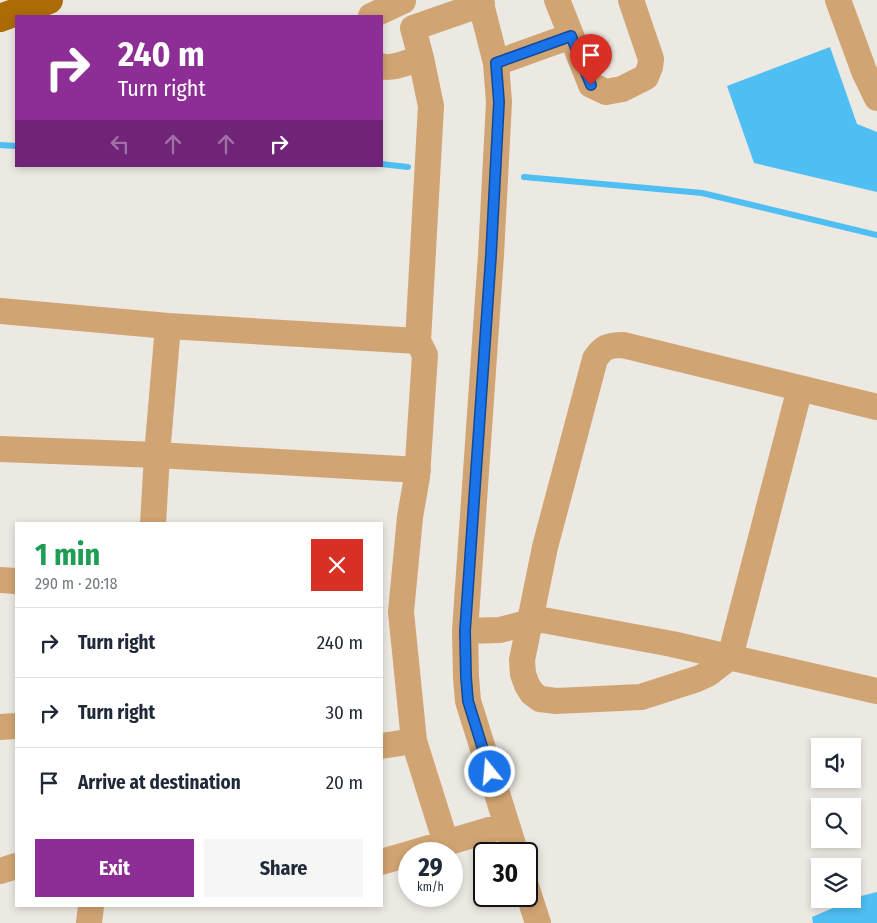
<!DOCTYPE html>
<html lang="en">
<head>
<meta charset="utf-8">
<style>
  :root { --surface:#fff; --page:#f6f6f7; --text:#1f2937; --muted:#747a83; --line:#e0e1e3; --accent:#8d2d96 }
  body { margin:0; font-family:"Fira Sans Condensed",sans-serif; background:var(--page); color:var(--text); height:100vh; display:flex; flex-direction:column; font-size:19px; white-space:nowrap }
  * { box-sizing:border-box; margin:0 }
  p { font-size:16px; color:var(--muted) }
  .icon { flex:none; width:28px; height:28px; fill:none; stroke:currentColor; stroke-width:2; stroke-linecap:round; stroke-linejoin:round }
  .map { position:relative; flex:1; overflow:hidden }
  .panel { position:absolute; left:15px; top:522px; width:368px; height:385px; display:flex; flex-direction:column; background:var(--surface); border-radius:0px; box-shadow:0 2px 8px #0003 }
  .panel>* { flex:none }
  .guide { position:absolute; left:15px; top:15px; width:368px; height:152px; border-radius:0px; box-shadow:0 2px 8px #0003; background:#8d2d96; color:#fff; overflow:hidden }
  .controls { position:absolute; left:811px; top:738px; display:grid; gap:10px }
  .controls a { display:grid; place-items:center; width:50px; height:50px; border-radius:0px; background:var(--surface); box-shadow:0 2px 8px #0003; font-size:25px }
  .speed { position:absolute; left:398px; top:842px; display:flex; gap:10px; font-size:25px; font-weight:700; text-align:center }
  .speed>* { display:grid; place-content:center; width:65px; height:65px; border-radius:50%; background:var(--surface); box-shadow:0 2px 8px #0003; line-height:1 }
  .speed small { font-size:12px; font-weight:400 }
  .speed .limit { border:2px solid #111; border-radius:8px; background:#fff; color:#111 }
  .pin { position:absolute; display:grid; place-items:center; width:42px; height:42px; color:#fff; margin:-51px -21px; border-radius:50% 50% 50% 0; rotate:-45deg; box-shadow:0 0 5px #0007 }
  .pin .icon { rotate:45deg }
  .me { position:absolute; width:55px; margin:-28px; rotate:343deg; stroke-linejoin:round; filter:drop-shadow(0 0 4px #0008) }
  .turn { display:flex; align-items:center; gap:18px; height:105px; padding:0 20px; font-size:22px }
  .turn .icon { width:65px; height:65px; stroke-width:2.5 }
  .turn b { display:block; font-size:35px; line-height:42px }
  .lanes { display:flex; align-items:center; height:48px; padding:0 20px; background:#0003; justify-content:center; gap:25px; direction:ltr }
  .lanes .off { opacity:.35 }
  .round { display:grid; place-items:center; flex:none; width:52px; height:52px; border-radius:0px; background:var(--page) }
  .overview { display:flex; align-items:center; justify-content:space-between; height:85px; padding:0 20px }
  h1 { font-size:30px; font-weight:700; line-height:38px; color:#1e9e55 }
  .button { display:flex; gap:10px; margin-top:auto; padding:10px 20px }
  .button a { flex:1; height:58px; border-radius:0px; background:var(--accent); color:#fff; font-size:20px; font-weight:700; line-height:58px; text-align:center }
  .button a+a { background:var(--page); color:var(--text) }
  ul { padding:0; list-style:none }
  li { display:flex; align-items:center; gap:15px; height:70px; padding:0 20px; border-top:1px solid var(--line) }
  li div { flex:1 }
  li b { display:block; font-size:19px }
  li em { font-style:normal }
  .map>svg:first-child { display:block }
</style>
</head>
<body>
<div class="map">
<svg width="877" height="923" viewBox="0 0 877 923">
  <rect width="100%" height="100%" fill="#ece8e2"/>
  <path fill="#4ebef3" d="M830,47L857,124L877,132V192L754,163L727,86Z
    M877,892V923H813L812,917L861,896Z"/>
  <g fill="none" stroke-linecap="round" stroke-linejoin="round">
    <path stroke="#4ebef3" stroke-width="6" d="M0,145L16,146
      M381,164L408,167
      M524,177L702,193L877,235"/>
    <path stroke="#d1a473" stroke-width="26" d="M480,0L496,63L499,102L491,255L465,631L466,677L468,701L516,854
      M557,0L591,85L606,92L622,89L646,77L650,67L651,59L631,0
      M838,0L864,71L877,98
      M371,16L403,1
      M496,63L571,36
      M381,66C391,70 411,61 421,58
      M0,311L168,326
      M418,341L431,106L421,58L413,28L482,4
      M800,388L730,657L708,674L697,679L641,697L556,701L540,699L532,693L527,685L523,674L522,660L545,547L595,359C603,347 608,345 623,345L877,407
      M0,449L157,455L418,470
      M153,524L157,455L168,326L418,341L425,355L417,477L410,517L401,612L414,741L446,843
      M0,580L16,581
      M465,631L500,630L530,622L543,620L672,644L877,691
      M0,727L16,726
      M381,746L414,741
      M409,854L506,825
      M381,862L409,854
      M0,871L16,866
      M526,886L538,923
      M89,923L91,906"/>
    <path stroke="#ac6b05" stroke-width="28" d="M0,18L49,0"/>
  </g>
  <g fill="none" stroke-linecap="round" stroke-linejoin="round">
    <g stroke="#114b97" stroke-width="12">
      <path id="route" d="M490,772L468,701L466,677L465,631L491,255L499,102L496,63L571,36L591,85"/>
    </g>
    <use href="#route" stroke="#1a73e8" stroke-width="9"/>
  </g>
</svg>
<div class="controls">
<a><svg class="icon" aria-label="sound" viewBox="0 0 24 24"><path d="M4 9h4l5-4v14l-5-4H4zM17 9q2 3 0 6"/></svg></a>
<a><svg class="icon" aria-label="search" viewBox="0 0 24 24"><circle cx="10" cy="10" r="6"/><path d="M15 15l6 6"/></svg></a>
<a><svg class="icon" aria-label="layers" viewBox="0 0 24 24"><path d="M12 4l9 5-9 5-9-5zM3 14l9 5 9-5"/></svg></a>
</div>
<div class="speed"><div>29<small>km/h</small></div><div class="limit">30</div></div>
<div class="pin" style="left:591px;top:85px;background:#d93025"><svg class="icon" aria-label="arrive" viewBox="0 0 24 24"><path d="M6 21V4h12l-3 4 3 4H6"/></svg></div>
<svg class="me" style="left:490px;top:772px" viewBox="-20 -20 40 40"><circle r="17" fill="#1a73e8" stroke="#fff" stroke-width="3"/><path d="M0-11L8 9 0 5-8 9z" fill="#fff"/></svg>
<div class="guide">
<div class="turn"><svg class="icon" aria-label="right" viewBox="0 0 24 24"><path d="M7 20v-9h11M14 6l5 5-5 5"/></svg><div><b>240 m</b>Turn right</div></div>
<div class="lanes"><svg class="icon off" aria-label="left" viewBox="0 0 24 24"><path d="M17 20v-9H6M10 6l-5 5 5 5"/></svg><svg class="icon off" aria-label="ahead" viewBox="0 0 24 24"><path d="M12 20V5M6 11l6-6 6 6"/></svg><svg class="icon off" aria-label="ahead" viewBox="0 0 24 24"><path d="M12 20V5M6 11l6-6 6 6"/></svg><svg class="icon" aria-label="right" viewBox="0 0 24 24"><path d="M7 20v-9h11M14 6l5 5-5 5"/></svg></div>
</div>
<section class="panel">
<div class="overview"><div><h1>1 min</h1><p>290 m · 20:18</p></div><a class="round" style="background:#d93025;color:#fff"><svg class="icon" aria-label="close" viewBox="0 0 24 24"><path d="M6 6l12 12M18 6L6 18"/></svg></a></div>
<ul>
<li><svg class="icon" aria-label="right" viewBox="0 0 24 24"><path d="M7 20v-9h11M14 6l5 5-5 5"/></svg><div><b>Turn right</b></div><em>240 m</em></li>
<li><svg class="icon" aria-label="right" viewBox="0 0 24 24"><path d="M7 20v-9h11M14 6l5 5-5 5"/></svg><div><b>Turn right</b></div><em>30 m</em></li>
<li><svg class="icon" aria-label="arrive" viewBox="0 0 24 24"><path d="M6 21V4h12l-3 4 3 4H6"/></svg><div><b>Arrive at destination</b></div><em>20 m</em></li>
</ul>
<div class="button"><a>Exit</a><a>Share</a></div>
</section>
</div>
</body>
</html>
